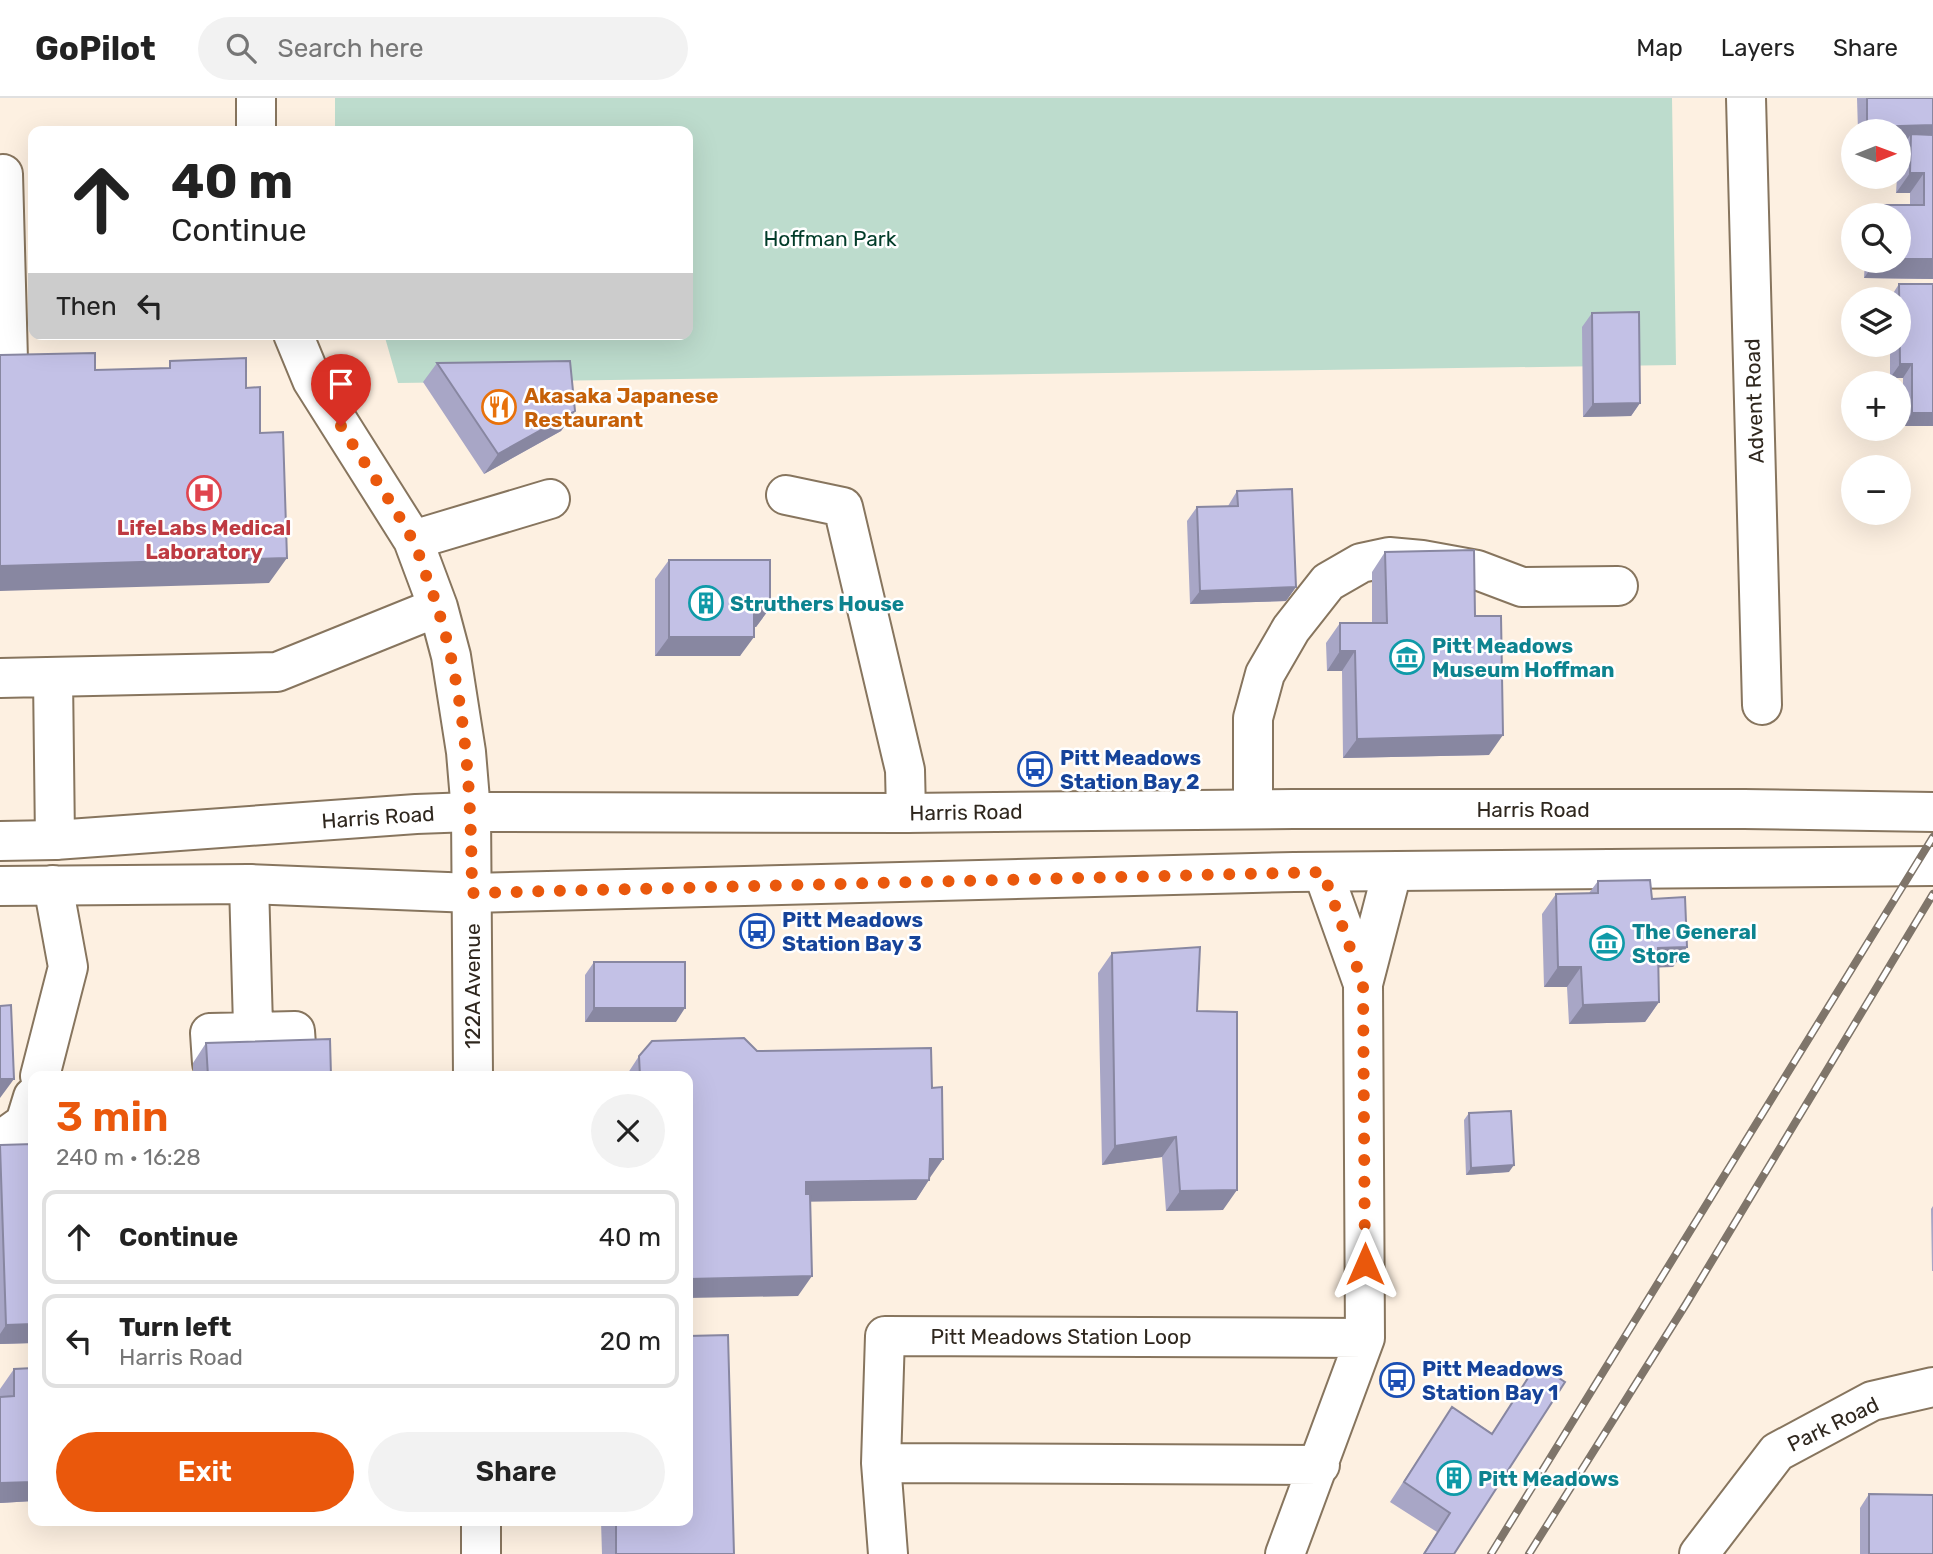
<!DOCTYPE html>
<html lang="en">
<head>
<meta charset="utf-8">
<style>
  :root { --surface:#fff; --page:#f2f2f2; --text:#222; --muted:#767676; --line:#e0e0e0; --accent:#ea580c }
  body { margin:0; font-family:Rubik,sans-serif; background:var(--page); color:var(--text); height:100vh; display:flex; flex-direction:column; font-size:26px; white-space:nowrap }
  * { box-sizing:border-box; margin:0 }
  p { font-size:23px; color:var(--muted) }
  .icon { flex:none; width:38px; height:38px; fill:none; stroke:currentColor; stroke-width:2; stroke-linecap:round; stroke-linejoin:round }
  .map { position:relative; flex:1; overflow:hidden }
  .panel { position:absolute; left:28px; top:973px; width:665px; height:455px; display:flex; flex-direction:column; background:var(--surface); border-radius:14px; box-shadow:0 7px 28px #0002 }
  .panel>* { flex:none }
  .hud { position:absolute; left:28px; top:28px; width:665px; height:214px; border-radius:14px; box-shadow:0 7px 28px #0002; background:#fff; color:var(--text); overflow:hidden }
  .needle { width:46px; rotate:89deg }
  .buttons { position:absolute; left:1841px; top:21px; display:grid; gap:14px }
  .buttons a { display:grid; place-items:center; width:70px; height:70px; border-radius:50%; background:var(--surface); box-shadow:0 7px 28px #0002; font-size:35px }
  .pin { position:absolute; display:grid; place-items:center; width:60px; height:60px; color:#fff; margin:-72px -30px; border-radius:50% 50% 50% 0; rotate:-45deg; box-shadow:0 0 7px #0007 }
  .pin .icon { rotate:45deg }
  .me { position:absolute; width:77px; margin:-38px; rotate:0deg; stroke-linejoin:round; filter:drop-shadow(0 0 5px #0008) }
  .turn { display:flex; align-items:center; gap:24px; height:147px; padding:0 28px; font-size:32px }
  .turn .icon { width:91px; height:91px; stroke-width:2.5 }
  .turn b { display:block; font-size:49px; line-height:60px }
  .then { display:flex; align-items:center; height:66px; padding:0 28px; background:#0003; gap:14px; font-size:26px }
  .round { display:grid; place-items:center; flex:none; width:74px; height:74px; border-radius:37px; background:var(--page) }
  .head { display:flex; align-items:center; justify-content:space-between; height:119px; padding:0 28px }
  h1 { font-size:42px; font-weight:600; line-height:52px; color:var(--accent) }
  .action { display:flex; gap:14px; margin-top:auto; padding:14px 28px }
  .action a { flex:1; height:80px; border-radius:42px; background:var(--accent); color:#fff; font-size:28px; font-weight:600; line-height:80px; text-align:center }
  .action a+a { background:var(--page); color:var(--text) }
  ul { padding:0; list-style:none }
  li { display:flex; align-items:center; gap:21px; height:94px; margin:0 14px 10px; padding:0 14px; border:4px solid var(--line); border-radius:14px }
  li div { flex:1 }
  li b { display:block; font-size:26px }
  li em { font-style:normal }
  header { display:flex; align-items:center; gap:42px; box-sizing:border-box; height:98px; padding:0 35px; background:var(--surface); border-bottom:2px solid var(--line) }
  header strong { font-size:33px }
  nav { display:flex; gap:38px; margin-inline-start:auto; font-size:24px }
  .search { width:490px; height:63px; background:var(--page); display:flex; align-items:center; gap:18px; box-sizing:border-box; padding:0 24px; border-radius:38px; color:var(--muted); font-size:26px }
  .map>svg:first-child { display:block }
</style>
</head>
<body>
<header>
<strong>GoPilot</strong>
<div class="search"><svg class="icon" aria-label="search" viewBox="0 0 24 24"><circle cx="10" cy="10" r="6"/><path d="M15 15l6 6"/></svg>Search here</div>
<nav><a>Map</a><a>Layers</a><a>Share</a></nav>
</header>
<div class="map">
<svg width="1933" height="1456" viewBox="0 0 1933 1456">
  <rect width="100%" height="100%" fill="#fdf0e1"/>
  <path fill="#bddccd" d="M335,0H1672L1676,267L398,285L384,236H688V33H335Z"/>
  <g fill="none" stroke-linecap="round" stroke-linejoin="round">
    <g stroke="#87755e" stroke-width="42">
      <path id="minor" d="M256,0V33
        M1746,0L1762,607
        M3,76L8,262
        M293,236L312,282L413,442L438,509L451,558L466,654L471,714L473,978
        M786,397L843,409L905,672L906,715
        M413,442L550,401
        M53,579L55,742
        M0,580L277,574L438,509
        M1253,711V620L1265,576L1291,531L1328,484L1361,465L1389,459L1422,462L1477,472L1522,489L1618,488
        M1323,774L1363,886
        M249,786L254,963
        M212,965L210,935L295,933L297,961
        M40,978L68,869L53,787
        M0,1043L25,1025L33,999
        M881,1365L1320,1367
        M481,1423V1456
        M888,1456L881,1365L885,1238L1365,1240
        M1285,1456L1365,1240L1363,886L1392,774
        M1699,1456L1777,1354L1872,1303L1933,1289"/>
    </g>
    <g stroke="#87755e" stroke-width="42">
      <path id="major" d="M0,743L55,742L416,716L471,714L906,715L1293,711H1744L1933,714
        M0,788L249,786L472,795L1294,774L1933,768"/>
    </g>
    <use href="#minor" stroke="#fff" stroke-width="38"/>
    <use href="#major" stroke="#fff" stroke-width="38"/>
    <g stroke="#7f756a" stroke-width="8">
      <path id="rail" d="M1491,1456L1933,739
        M1529,1456L1686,1206L1933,796"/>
    </g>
    <use href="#rail" stroke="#fff" stroke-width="5" stroke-dasharray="16" stroke-linecap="butt"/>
  </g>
  <path fill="#a8a6c6" d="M1857,0H1933V181L1864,180L1865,163H1899V117H1871L1879,107H1910V95H1896L1897,79H1899V54L1907,42L1899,33H1858Z
    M1899,186H1933V328H1903V280H1890V247H1899V201H1890V200Z
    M1592,215L1640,305L1631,318L1583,319L1582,229Z
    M437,265L575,313L561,333L484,376L423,284Z
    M1237,393L1296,489L1286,503L1190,506L1187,423L1197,409L1228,408Z
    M1385,454L1475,518L1489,657L1343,660L1342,573H1327L1326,545L1340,525H1372V474Z
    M669,462L770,510L756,529H754L740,558H655V481Z
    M1598,783L1652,801L1687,849L1673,869H1659V904L1645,924L1569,926L1567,889H1544L1542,816L1556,796L1589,795Z
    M1112,855L1197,913L1223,1112L1166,1113L1162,1059L1102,1067L1098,875Z
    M594,864L676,924H585V877Z
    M206,945L331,978H193V965Z
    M757,953L929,1081L916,1102L810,1103L798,1198L688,978H626L639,958Z
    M1469,1015L1509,1074L1466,1077L1464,1022Z
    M0,1055L33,1245L0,1246Z
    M1933,1108V1173H1932L1931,1111Z
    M1537,1266L1454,1456H1423L1437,1434L1390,1404L1452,1309L1492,1335Z
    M33,1270V1403L0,1405V1291L14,1271Z
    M1869,1396L1933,1456H1860V1410Z
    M601,1423H688L734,1456H602Z"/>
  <path fill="#8887a1" d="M1933,27V41L1911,36L1907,42H1899V33H1865L1867,29Z
    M1910,75H1924L1910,95H1896Z
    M1899,161H1933V181L1864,180L1876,163H1899Z
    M1900,266H1912L1903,280H1890Z
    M1640,305L1631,318L1583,319L1593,306Z
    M575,313L561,333L484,376L498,356Z
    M1912,315H1933V328H1903Z
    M287,460L269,485L0,493V468Z
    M1296,489L1286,503L1190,506L1200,493Z
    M754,509L770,510L756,529H740Z
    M669,539H754L740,558H655Z
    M1340,553H1355L1342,573H1327Z
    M1503,637L1489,657L1343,660L1357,641Z
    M1687,849L1673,869L1644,870L1658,850Z
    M1558,869H1581L1567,889H1544Z
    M1659,904L1645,924L1569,926L1583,907Z
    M594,910H685L676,924H585Z
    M0,981H14L0,1000Z
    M1176,1039L1162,1059L1102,1067L1115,1048Z
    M930,1061H943L929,1081Z
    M1514,1067L1509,1074L1466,1077L1471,1070Z
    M929,1082L916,1102L792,1104L806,1084Z
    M1237,1092L1223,1112L1166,1113L1180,1093Z
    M812,1178L798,1198L688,1200V1181Z
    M33,1226V1245L0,1246V1236L6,1227Z
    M33,1384V1403L0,1405V1385Z"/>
  <path fill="#c3c1e6" stroke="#8887a1" stroke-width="2" d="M1867,0H1933V27L1867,29Z
    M1911,36L1933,37V161H1899V117H1879V107H1924V75H1910Z
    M1899,186H1933V315H1912V266H1900Z
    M1639,214L1640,305L1593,306L1592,215Z
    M95,255V272L170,270V263L246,260V290L260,289V335L283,334L287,460L0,468V257Z
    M570,263L575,313L498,356L437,265Z
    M1292,391L1296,489L1200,493L1197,409L1238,408L1237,393Z
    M1474,452L1475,518H1501L1503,637L1357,641L1355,553H1340V525H1387L1385,454Z
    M669,462H770V510L754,509V539H669Z
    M1650,782L1652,801L1685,799L1687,849L1658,850L1659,904L1583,907L1581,869H1558L1556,796L1598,795V783Z
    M1200,849L1197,913L1237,914V1092L1180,1093L1176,1039L1115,1048L1112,855Z
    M594,864H685V910H594Z
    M11,907L14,981H0V908Z
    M744,940L757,953L931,950L932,990L942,989L943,1061H930L929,1082L806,1084V1096H810L812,1178L688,1181V978H640L639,958L652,943Z
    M330,941L331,978H208L206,945Z
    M1511,1013L1514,1067L1471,1070L1469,1015Z
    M33,1046V1226L6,1227L0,1047Z
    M728,1237L734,1456H616V1423H688V1238Z
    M1537,1266L1565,1284L1454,1456H1424L1450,1415L1404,1384L1452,1309L1492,1336Z
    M33,1270V1384L0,1385V1299L14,1298V1271Z
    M1869,1396L1933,1397V1456H1869Z"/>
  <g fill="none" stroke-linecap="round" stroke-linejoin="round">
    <path stroke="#ea580c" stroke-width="12" stroke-dasharray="0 21.6" d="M341,328C364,365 391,402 412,441C419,453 422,467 427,480C466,580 471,690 472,795L1323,774L1363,886L1365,1166"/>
  </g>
  <defs>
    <g id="restaurant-ring" transform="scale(1.75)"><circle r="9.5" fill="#fff" stroke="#e8710a" stroke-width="1.5"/><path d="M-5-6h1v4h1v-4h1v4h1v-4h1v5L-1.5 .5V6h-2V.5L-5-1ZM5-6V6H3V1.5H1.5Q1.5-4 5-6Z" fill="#e8710a"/></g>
    <g id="hospital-ring" transform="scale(1.75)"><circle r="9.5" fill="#fff" stroke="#e0444e" stroke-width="1.5"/><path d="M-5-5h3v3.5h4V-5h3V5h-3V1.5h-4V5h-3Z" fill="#e0444e"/></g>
    <g id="building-ring" transform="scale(1.75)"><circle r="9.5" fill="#fff" stroke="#0f9aa8" stroke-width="1.5"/><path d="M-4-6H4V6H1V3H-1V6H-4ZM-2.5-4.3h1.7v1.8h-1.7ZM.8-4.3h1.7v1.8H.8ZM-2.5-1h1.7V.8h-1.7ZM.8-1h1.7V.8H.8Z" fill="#0f9aa8"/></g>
    <g id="museum-ring" transform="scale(1.75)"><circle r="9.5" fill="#fff" stroke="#0f9aa8" stroke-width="1.5"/><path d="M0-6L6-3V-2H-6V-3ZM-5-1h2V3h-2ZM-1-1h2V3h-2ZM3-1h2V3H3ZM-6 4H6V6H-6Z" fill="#0f9aa8"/></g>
    <g id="bus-ring" transform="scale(1.75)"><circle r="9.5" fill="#fff" stroke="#1a4fb4" stroke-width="1.5"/><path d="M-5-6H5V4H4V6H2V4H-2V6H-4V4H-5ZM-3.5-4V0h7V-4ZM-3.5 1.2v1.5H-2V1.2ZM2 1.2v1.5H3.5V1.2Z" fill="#1a4fb4"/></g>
  </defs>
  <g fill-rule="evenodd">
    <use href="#restaurant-ring" x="499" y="309"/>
    <use href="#hospital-ring" x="204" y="395"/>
    <use href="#building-ring" x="706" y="505"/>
    <use href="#museum-ring" x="1407" y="559"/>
    <use href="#bus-ring" x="1035" y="671"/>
    <use href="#bus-ring" x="757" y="833"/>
    <use href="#museum-ring" x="1607" y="845"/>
    <use href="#bus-ring" x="1397" y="1282"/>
    <use href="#building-ring" x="1454" y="1380"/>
  </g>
  <g text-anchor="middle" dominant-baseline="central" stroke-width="5" stroke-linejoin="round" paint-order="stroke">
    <g font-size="21" fill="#023c29" stroke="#fff">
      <text x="830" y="140">Hoffman Park</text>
    </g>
    <g font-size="21" font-weight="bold" fill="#c56008" stroke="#fff" text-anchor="start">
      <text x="524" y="297">Akasaka Japanese<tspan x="524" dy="24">Restaurant</tspan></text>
    </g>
    <g font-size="21" fill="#2f271e" stroke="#fff">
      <text transform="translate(1754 303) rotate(-92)">Advent Road</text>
      <text x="1533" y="711">Harris Road</text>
      <text transform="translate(966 714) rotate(-1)">Harris Road</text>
      <text transform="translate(378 719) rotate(-4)">Harris Road</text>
      <text transform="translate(472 888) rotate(-90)">122A Avenue</text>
      <text x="1061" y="1238">Pitt Meadows Station Loop</text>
      <text transform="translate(1833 1326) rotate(-26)">Park Road</text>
    </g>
    <g font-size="21" font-weight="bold" fill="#be3a42" stroke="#fff">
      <text x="204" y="429">LifeLabs Medical<tspan x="204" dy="24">Laboratory</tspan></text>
    </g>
    <g font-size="21" font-weight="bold" fill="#0d838f" stroke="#fff" text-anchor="start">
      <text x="730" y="505">Struthers House</text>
      <text x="1432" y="547">Pitt Meadows<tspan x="1432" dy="24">Museum Hoffman</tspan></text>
      <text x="1632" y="833">The General<tspan x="1632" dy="24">Store</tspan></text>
      <text x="1478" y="1380">Pitt Meadows</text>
    </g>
    <g font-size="21" font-weight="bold" fill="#164399" stroke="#fff" text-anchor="start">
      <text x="1060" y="659">Pitt Meadows<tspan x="1060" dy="24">Station Bay 2</tspan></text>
      <text x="782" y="821">Pitt Meadows<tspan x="782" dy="24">Station Bay 3</tspan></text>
      <text x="1422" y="1270">Pitt Meadows<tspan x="1422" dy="24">Station Bay 1</tspan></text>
    </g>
  </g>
</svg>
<div class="buttons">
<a><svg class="needle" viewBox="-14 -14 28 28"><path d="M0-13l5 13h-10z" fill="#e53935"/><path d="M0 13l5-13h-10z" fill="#767676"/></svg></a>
<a><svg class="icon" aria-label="search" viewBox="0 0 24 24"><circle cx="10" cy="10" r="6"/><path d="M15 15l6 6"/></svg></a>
<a><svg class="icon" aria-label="layers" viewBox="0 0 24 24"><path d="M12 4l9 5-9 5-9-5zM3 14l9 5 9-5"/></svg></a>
<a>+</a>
<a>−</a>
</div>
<div class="pin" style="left:341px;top:328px;background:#d93025"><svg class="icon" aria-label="arrive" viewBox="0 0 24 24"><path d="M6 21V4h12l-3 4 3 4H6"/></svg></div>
<svg class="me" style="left:1365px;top:1166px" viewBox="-20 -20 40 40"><path d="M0-17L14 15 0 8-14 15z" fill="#ea580c" stroke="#fff" stroke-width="4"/></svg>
<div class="hud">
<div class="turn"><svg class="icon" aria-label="ahead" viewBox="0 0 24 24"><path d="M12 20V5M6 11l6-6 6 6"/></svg><div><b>40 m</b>Continue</div></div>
<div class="then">Then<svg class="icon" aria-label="left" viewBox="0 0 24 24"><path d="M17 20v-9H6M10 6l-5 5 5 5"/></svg></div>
</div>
<section class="panel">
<div class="head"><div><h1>3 min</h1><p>240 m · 16:28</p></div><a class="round"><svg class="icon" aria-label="close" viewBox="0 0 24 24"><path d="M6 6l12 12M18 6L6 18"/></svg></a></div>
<ul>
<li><svg class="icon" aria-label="ahead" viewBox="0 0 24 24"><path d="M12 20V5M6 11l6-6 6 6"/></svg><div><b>Continue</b></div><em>40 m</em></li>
<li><svg class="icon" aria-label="left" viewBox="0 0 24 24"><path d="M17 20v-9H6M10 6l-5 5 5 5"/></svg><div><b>Turn left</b><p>Harris Road</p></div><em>20 m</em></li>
</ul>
<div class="action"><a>Exit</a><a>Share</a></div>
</section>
</div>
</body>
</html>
